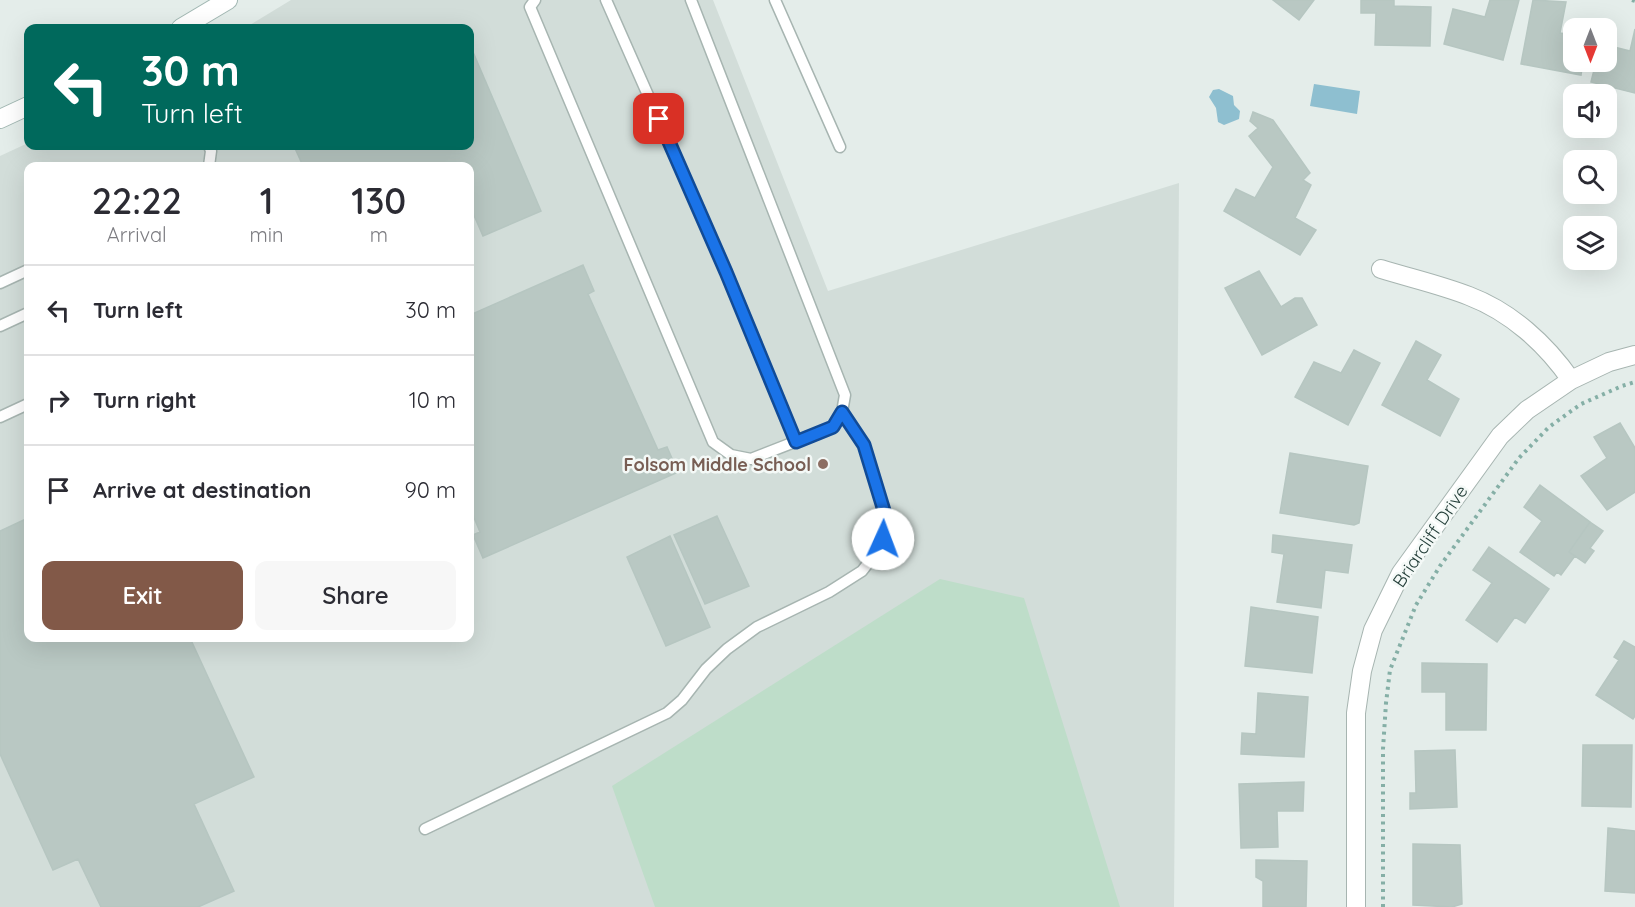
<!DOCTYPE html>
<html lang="en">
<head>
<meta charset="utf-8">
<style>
  :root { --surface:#fff; --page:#f7f7f7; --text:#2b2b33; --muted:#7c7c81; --line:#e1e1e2; --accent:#825948 }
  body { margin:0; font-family:Quicksand,sans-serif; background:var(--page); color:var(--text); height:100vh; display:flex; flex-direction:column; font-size:22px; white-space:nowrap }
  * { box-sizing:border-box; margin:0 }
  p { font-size:20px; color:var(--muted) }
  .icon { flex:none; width:33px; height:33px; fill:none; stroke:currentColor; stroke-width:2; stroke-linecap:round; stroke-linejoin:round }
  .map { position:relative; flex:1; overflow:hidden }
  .panel { position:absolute; left:24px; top:162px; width:450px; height:480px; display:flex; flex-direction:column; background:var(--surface); border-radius:12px; box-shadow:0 6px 24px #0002 }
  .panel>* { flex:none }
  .banner { position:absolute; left:24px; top:24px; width:450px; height:126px; border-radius:12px; box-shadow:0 6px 24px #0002; background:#00695c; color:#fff; overflow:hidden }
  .needle { width:39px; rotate:180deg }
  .controls { position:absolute; left:1563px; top:18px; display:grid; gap:12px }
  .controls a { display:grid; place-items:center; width:54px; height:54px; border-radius:12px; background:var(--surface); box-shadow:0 6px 24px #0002; font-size:30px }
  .pin { position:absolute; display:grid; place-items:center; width:51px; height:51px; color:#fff; margin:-26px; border-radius:12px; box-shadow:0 3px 9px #0006 }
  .me { position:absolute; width:66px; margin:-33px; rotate:2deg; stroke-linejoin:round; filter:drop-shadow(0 0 4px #0008) }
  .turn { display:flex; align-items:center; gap:21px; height:126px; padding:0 18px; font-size:27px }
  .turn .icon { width:78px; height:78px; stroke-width:2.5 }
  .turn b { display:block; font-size:42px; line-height:51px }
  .eta { display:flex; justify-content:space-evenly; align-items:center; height:102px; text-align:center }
  .eta b { font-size:36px; font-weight:600; line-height:42px }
  .primary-button { display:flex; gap:12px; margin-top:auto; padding:12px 18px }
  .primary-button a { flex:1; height:69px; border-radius:12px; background:var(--accent); color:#fff; font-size:24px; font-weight:600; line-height:69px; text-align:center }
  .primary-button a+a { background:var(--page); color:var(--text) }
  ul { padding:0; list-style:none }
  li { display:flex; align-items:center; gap:18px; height:90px; padding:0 18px; border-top:2px solid var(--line) }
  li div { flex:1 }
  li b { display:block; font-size:22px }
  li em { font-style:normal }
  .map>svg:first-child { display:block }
</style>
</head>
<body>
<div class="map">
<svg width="1635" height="907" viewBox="0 0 1635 907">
  <rect width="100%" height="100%" fill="#e4edea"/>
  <path fill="#d2ddd9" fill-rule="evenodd" d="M291,0H713L828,291L1179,183L1174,907H0V156L28,143V146H470V28H245ZM28,166H470V638H28Z"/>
  <path fill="#beddc9" d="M940,579L1024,598L1120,907H655L612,786Z"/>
  <path fill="#8ebfd0" d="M1314,84L1360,91L1357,114L1310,106Z
    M1219,89L1233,96L1234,105L1240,111L1239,119L1224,125L1218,122L1216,108L1209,97L1213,90Z"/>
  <path fill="#b9c8c3" stroke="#b6c6c1" stroke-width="1.5" d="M1273,0H1314L1299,20Z
    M1361,0H1394V6L1431,7L1430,46L1375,45L1376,13H1361Z
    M1490,0H1519L1503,60L1444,44L1453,9L1485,17Z
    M1533,0L1566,2L1560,33L1574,35V62H1583L1581,75L1521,64Z
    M1635,29V93L1591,82L1596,62H1606V45L1630,51Z
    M470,45L541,211L483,236L470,206V166H303L294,146H470Z
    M1253,112L1273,120L1310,173L1303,180L1311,185L1295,218L1316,230L1300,255L1224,211L1236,189L1255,198L1273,167L1249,136L1258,128L1250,121Z
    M583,265L594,291L588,294L658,450L667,447L678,472L483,558L473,535L480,532L470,508V315Z
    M1259,271L1281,307L1295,298H1302L1317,325L1262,355L1225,288Z
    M1416,341L1441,355L1427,380L1459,399L1440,436L1382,405Z
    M1354,350L1380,363L1348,425L1295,397L1314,362L1341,373Z
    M1620,423L1635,448V492L1607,510L1581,476L1607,458L1594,437Z
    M1290,453L1368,466L1359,523L1354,525L1280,513Z
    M1540,485L1590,522L1569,552L1575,556L1561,575L1557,572L1554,576L1520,552L1542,521L1524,507Z
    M717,516L749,586L705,604L674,535Z
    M28,518V638H190L254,777L194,804L234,891L198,907H101L78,859L53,870L0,754V531Z
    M1590,522L1603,531L1590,548L1594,551L1585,563L1569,552Z
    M1273,535L1352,545L1348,573L1325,570L1321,608L1277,602L1284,554L1272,552Z
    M670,536L710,627L666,646L627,557Z
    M1489,547L1549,589L1525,623L1515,617L1497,642L1466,620L1492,583L1473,570Z
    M1251,607L1318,617L1312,673L1245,666Z
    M1624,641L1635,647V716L1633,719L1596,695L1619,660L1614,657Z
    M1422,663L1487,664L1486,730H1446V692H1422Z
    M1258,693L1308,697L1304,757L1241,754L1242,733L1256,734Z
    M1583,745H1632L1631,807L1582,806Z
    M1455,750L1457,807L1410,809V793H1416L1415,751Z
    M1304,782L1303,811H1277L1278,847L1241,848L1239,784Z
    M1608,828L1635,831V893L1605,891Z
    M1413,844L1460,845L1462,904L1452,907L1413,905Z
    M1256,860L1307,861L1306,907H1263V881L1256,877Z"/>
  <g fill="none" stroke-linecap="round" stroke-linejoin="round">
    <g stroke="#a7b5b1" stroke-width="13">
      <path id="service" d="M535,0L530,7L713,442L731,455L751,459L833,427L842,412L845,395L691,0
        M606,0L726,272L796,442
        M775,0L840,147
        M209,146L211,151L209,166
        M0,283L28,270
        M0,326L28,313
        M0,417L28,404
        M425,829L667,713L682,700L706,669L727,649L757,627L829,592L862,571L876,553L883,539L885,514L864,445L842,412"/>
    </g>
    <g stroke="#a7b5b1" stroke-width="20">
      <path id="minor" d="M1381,269C1410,278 1441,285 1469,296C1511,312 1546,344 1571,380
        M1356,907V713L1362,671L1373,630L1401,573L1500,436L1527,410L1571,380L1609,362L1635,355"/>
    </g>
    <g stroke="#a2b8b3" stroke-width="20">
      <path id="secondary" d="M181,28L228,0
        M0,119L28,106"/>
    </g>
    <path stroke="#85afa6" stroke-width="4" stroke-dasharray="3 4.5" stroke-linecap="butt" d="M1632,0L1635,1
      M1383,907V749L1386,703L1390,670L1416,605L1440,566L1519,458L1549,427L1581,404L1622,386L1635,382"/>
    <use href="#service" stroke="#fff" stroke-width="10"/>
    <use href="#minor" stroke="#fff" stroke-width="18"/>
    <use href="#secondary" stroke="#fff" stroke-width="18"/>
  </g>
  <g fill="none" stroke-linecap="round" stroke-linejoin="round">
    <g stroke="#114b97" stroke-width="15">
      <path id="route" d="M659,119L726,272L796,442L833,427L842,412L864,445L885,514L883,539"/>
    </g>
    <use href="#route" stroke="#1a73e8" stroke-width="10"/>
  </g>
  <circle fill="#8d6e63" stroke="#f4f9f7" stroke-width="2" cx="823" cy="464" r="6"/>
  <g text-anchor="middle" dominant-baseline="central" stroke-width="5" stroke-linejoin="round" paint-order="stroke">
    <g font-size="18" font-weight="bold" fill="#785e54" stroke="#f4f9f7" text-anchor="end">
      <text x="811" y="464">Folsom Middle School</text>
    </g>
    <g font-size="18" fill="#243e39" stroke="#f4f9f7">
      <text transform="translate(1430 536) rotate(-56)">Briarcliff Drive</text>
    </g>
  </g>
</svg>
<div class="controls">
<a><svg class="needle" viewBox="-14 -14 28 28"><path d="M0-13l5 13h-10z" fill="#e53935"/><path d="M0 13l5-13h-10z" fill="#7c7c81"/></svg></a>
<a><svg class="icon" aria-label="sound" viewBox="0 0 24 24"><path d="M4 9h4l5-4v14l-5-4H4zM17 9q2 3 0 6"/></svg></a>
<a><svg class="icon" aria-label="search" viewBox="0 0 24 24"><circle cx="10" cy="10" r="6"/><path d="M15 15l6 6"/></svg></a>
<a><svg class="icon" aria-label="layers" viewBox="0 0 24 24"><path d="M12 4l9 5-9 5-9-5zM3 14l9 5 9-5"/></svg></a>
</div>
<div class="pin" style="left:659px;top:119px;background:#d93025"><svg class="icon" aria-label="arrive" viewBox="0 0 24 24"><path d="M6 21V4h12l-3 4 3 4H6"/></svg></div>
<svg class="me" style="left:883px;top:539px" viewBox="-20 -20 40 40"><circle r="19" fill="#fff"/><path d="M0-13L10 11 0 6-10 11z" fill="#1a73e8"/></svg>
<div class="banner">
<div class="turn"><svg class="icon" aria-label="left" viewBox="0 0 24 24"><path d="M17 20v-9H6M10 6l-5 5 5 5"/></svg><div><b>30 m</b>Turn left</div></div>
</div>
<section class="panel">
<div class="eta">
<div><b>22:22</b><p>Arrival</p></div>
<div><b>1</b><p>min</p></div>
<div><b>130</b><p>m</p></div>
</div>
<ul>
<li><svg class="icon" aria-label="left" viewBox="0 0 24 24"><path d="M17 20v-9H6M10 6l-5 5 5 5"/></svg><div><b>Turn left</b></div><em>30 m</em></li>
<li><svg class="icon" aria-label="right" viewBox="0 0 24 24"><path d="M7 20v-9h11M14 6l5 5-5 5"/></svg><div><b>Turn right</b></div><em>10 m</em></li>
<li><svg class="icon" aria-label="arrive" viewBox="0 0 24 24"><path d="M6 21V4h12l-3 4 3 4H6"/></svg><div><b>Arrive at destination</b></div><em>90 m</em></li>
</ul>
<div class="primary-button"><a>Exit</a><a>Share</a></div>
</section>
</div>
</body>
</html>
